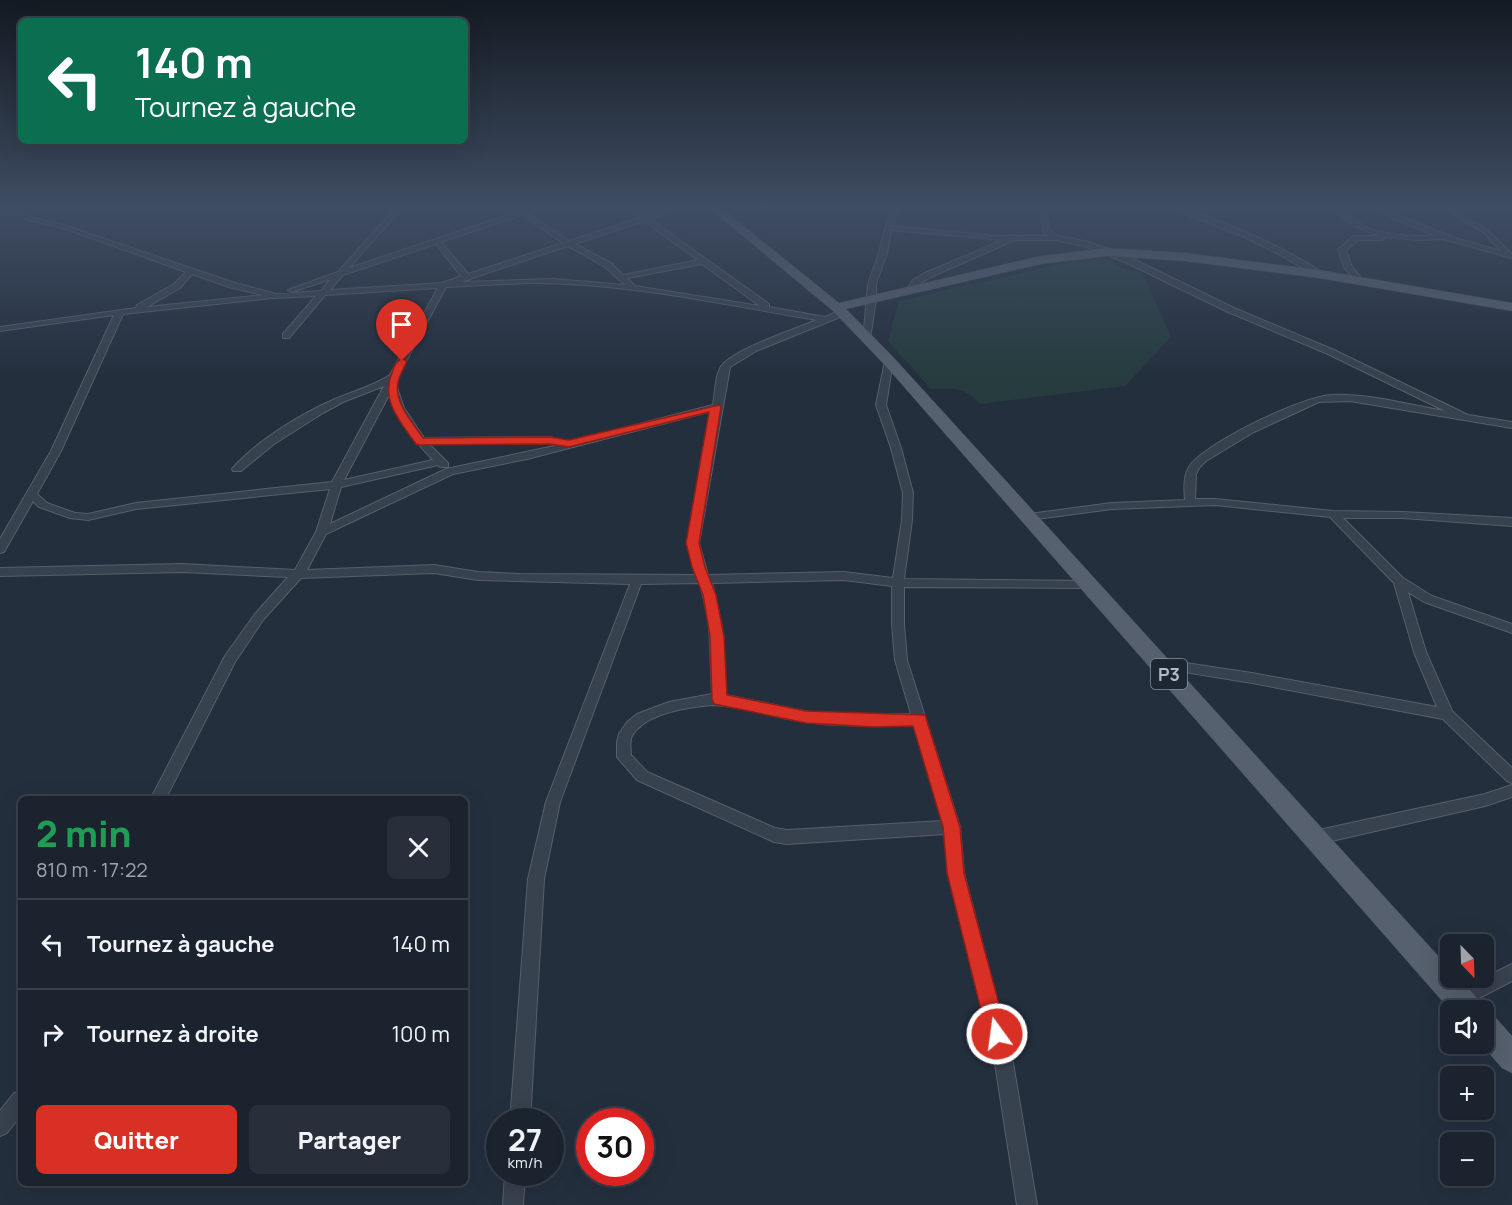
<!DOCTYPE html>
<html lang="fr">
<head>
<meta charset="utf-8">
<style>
  :root { --surface:#1b232e; --page:#282f3a; --text:#f1f3f6; --muted:#a0a4aa; --line:#39404a; --accent:#d93025 }
  body { margin:0; font-family:Manrope,sans-serif; background:var(--page); color:var(--text); height:100vh; display:flex; flex-direction:column; font-size:22px; white-space:nowrap }
  * { box-sizing:border-box; margin:0 }
  p { font-size:20px; color:var(--muted) }
  .icon { flex:none; width:33px; height:33px; fill:none; stroke:currentColor; stroke-width:2; stroke-linecap:round; stroke-linejoin:round }
  .map { position:relative; flex:1; overflow:hidden }
  .panel { position:absolute; left:18px; top:796px; width:450px; height:390px; display:flex; flex-direction:column; background:var(--surface); border-radius:9px; box-shadow:0 6px 24px #0002,0 0 0 2px var(--line) }
  .panel>* { flex:none }
  .hud { position:absolute; left:18px; top:18px; width:450px; height:126px; border-radius:9px; box-shadow:0 6px 24px #0002,0 0 0 2px var(--line); background:#0b6e4f; color:#fff; overflow:hidden }
  .needle { width:39px; rotate:157deg }
  .buttons { position:absolute; left:1440px; top:934px; display:grid; gap:12px }
  .buttons a { display:grid; place-items:center; width:54px; height:54px; border-radius:9px; background:var(--surface); box-shadow:0 6px 24px #0002,0 0 0 2px var(--line); font-size:30px }
  .speed { position:absolute; left:486px; top:1108px; display:flex; gap:12px; font-size:30px; font-weight:700; text-align:center }
  .speed>* { display:grid; place-content:center; width:78px; height:78px; border-radius:50%; background:var(--surface); box-shadow:0 6px 24px #0002,0 0 0 2px var(--line); line-height:1 }
  .speed small { font-size:15px; font-weight:400 }
  .speed .limit { border:9px solid #d22; background:#fff; color:#111 }
  .pin { position:absolute; display:grid; place-items:center; width:51px; height:51px; color:#fff; margin:-62px -26px; border-radius:50% 50% 50% 0; rotate:-45deg; box-shadow:0 0 6px #0007 }
  .pin .icon { rotate:45deg }
  .me { position:absolute; width:66px; margin:-33px; rotate:346deg; stroke-linejoin:round; filter:drop-shadow(0 0 4px #0008) }
  .turn { display:flex; align-items:center; gap:21px; height:126px; padding:0 18px; font-size:27px }
  .turn .icon { width:78px; height:78px; stroke-width:2.5 }
  .turn b { display:block; font-size:42px; line-height:51px }
  .round { display:grid; place-items:center; flex:none; width:63px; height:63px; border-radius:9px; background:var(--page) }
  .headline { display:flex; align-items:center; justify-content:space-between; height:102px; padding:0 18px }
  h1 { font-size:36px; font-weight:800; line-height:45px; color:#1e9e55 }
  .primary-button { display:flex; gap:12px; margin-top:auto; padding:12px 18px }
  .primary-button a { flex:1; height:69px; border-radius:9px; background:var(--accent); color:#fff; font-size:24px; font-weight:800; line-height:69px; text-align:center }
  .primary-button a+a { background:var(--page); color:var(--text) }
  ul { padding:0; list-style:none }
  li { display:flex; align-items:center; gap:18px; height:90px; padding:0 18px; border-top:2px solid var(--line) }
  li div { flex:1 }
  li b { display:block; font-size:22px }
  li em { font-style:normal }
  .map>svg:first-child { display:block }
</style>
</head>
<body>
<div class="map">
<svg width="1512" height="1205" viewBox="0 0 1512 1205">
  <rect width="100%" height="100%" fill="#242f3e"/>
  <path fill="#263c3f" d="M1082,259H1110L1121,268L1142,272L1171,337L1125,386L980,404C967,388 951,387 931,389L888,341L899,301Z"/>
  <g fill="none" stroke-linecap="round" stroke-linejoin="round">
    <g stroke="#565f6c" stroke-width="2">
      <path id="minor" d="M396,207H403L349,268L531,207H541L528,213L569,241L639,218L626,207H634L645,216L671,207H681L650,219L769,304V307L825,317L839,311H845V315L756,351L730,367L699,543L708,575L844,572L893,578L902,520L903,493L891,448L876,405L885,361L889,358L893,361L886,405L901,448L913,493L912,520L904,579L1091,581L1093,584L1087,588L904,587V624L907,660L960,827L964,873L1012,1057L1037,1205H1017L994,1057L948,873L945,834L787,844L774,842L637,780L617,757V742L619,734L627,722L637,714L669,702L712,694L709,622L700,583L641,584L560,802L544,879L530,1122H510L528,879L546,802L630,584L478,580L434,573L301,578L263,620L235,662L165,800H150L225,656L255,614L288,577L183,572L0,576V568L183,564L295,570L316,532L330,489L136,509L88,520L70,518L39,507L33,501L4,552L0,553V539L51,451L114,315L0,331V327L136,308L137,305L174,284L186,272L66,229L0,213V209L70,227L235,283L276,294L321,291L331,279L292,292L288,290L338,272ZM522,215L563,243L468,274L441,242ZM644,221L698,260L623,275L611,263L575,244ZM436,244L461,276L442,283L330,290L343,275ZM568,246L605,267L625,285L553,279L461,282ZM702,264L760,306L635,286L627,278ZM192,274L229,287L263,295L147,307L180,288ZM526,283C624,282 721,304 817,320C793,330 740,347 723,364C715,372 715,394 713,405L569,442L550,437L424,438L404,408L395,382L446,287ZM438,288L390,375C373,386 354,391 335,399C301,414 256,441 232,469L233,471H241L274,444L323,413L343,402L384,386L332,482L136,503L88,514L75,513L47,503L37,494L61,451L123,314L273,298L316,296L283,334V338H289L325,295ZM390,393C397,420 414,440 433,460L344,480ZM712,411L687,543L697,575L520,574L478,572L434,565L307,570L326,534L453,474L527,459ZM550,443L559,445L446,469L330,524L341,487L438,465L440,467H448V463L429,444ZM844,580L892,586V624L895,660L911,714H864L809,712L726,695L721,622L712,583ZM712,705C742,706 769,716 798,721C836,727 876,726 914,725L943,821L787,830L775,828L647,772L631,755C631,749 629,742 632,736C645,713 689,707 712,705Z
        M894,207H900L892,226L997,236H1048L1043,231L1040,207H1046L1049,230L1057,236L1089,242L1133,259L1234,308L1334,350L1468,415L1512,422V428L1350,401L1319,402L1254,432L1206,461L1199,468L1196,474L1195,499H1215L1333,511L1403,512L1512,518V526L1403,518H1343L1403,578L1432,596L1512,624V633L1424,602L1408,592L1426,652L1452,711L1512,768V783L1507,781L1443,719L1252,683L1154,667L1153,664L1154,661L1159,659L1252,673L1437,707L1414,652L1394,583L1330,517L1215,505L1112,509L1029,520L1024,517L1029,514L1112,503L1185,500C1184,488 1183,474 1191,464C1210,441 1301,397 1331,395C1368,393 1408,405 1445,411L1328,354L1228,312L1127,263L1084,246L1055,240H1015L931,277L919,284L911,291L907,289L913,280L925,273L1003,240L891,230L887,253L876,284V299L870,339L863,341L868,284L879,253L885,228Z
        M1168,207C1198,207 1300,254 1323,274L1316,276L1282,256L1244,237Z
        M1330,207C1344,207 1356,224 1370,229C1391,236 1414,236 1436,236L1366,207H1376L1458,239L1501,251L1483,232L1460,219L1448,207H1455L1464,217L1487,230L1512,254V258L1443,239L1419,240L1385,237L1382,240H1358L1346,250L1352,267L1362,279L1355,281L1344,267L1338,250L1353,236H1379L1354,226Z
        M1512,785V797L1485,806L1314,845L1309,843L1306,838L1309,833L1314,831L1485,794Z
        M1512,964V981L1460,1008L1454,1005L1451,999L1454,993Z
        M21,1091V1115L7,1133L0,1136V1111L14,1093Z
        M505,1173H525L523,1205H503Z"/>
    </g>
    <g stroke="#414a57" stroke-width="1">
      <path id="primary" d="M708,207H720L839,303L1041,256L1108,248L1185,253L1319,270L1512,303V311L1319,278L1185,261L1108,256L1041,264L846,309L894,358L1450,969V978H1459L1480,1001L1484,1012L1494,1016L1512,1036V1073L1502,1068L1481,1044H1484V1011H1451L884,364L832,310Z"/>
    </g>
    <use href="#minor" fill="#38414e" fill-rule="evenodd"/>
    <use href="#primary" fill="#56606e" fill-rule="evenodd"/>
  </g>
  <linearGradient id="sky" x2="0" y2="1"><stop stop-color="#141a22"/><stop offset="0.55" stop-color="#3f4d63"/><stop offset="1" stop-color="#3f4d63" stop-opacity="0"/></linearGradient>
  <rect width="1512" height="376" fill="url(#sky)"/>
  <path fill="#d93025" stroke="#8d1f18" stroke-width="1.5" d="M402,358L407,361C404,368 399,376 398,383C394,403 413,423 423,438L550,437L569,440L719,405L721,407L699,543L705,567L716,595L724,636L727,695L806,711L925,715L960,827L964,873L1007,1034L1004,1041L997,1044L990,1041L987,1034L947,873L943,827L913,726L874,727L806,723L719,705L714,704L712,699L710,636L703,595L692,567L686,543L709,412L569,447L550,444L420,445L416,444C401,423 380,400 392,373C394,367 396,361 402,358Z"/>
  <g text-anchor="middle" dominant-baseline="central" stroke-width="4.5" stroke-linejoin="round" paint-order="stroke">
    <rect fill="#1d2633" stroke="#878f9c" stroke-width="1.5" x="1151" y="659" width="36" height="30" rx="4.5"/>
    <g font-size="18" font-weight="bold" fill="#b4bcc9">
      <text x="1169" y="674">P3</text>
    </g>
  </g>
</svg>
<div class="buttons">
<a><svg class="needle" viewBox="-14 -14 28 28"><path d="M0-13l5 13h-10z" fill="#e53935"/><path d="M0 13l5-13h-10z" fill="#a0a4aa"/></svg></a>
<a><svg class="icon" aria-label="sound" viewBox="0 0 24 24"><path d="M4 9h4l5-4v14l-5-4H4zM17 9q2 3 0 6"/></svg></a>
<a>+</a>
<a>−</a>
</div>
<div class="speed"><div>27<small>km/h</small></div><div class="limit">30</div></div>
<div class="pin" style="left:402px;top:361px;background:#d93025"><svg class="icon" aria-label="arrive" viewBox="0 0 24 24"><path d="M6 21V4h12l-3 4 3 4H6"/></svg></div>
<svg class="me" style="left:997px;top:1034px" viewBox="-20 -20 40 40"><circle r="17" fill="#d93025" stroke="#fff" stroke-width="3"/><path d="M0-11L8 9 0 5-8 9z" fill="#fff"/></svg>
<div class="hud">
<div class="turn"><svg class="icon" aria-label="left" viewBox="0 0 24 24"><path d="M17 20v-9H6M10 6l-5 5 5 5"/></svg><div><b>140 m</b>Tournez à gauche</div></div>
</div>
<section class="panel">
<div class="headline"><div><h1>2 min</h1><p>810 m · 17:22</p></div><a class="round"><svg class="icon" aria-label="close" viewBox="0 0 24 24"><path d="M6 6l12 12M18 6L6 18"/></svg></a></div>
<ul>
<li><svg class="icon" aria-label="left" viewBox="0 0 24 24"><path d="M17 20v-9H6M10 6l-5 5 5 5"/></svg><div><b>Tournez à gauche</b></div><em>140 m</em></li>
<li><svg class="icon" aria-label="right" viewBox="0 0 24 24"><path d="M7 20v-9h11M14 6l5 5-5 5"/></svg><div><b>Tournez à droite</b></div><em>100 m</em></li>
</ul>
<div class="primary-button"><a>Quitter</a><a>Partager</a></div>
</section>
</div>
</body>
</html>
